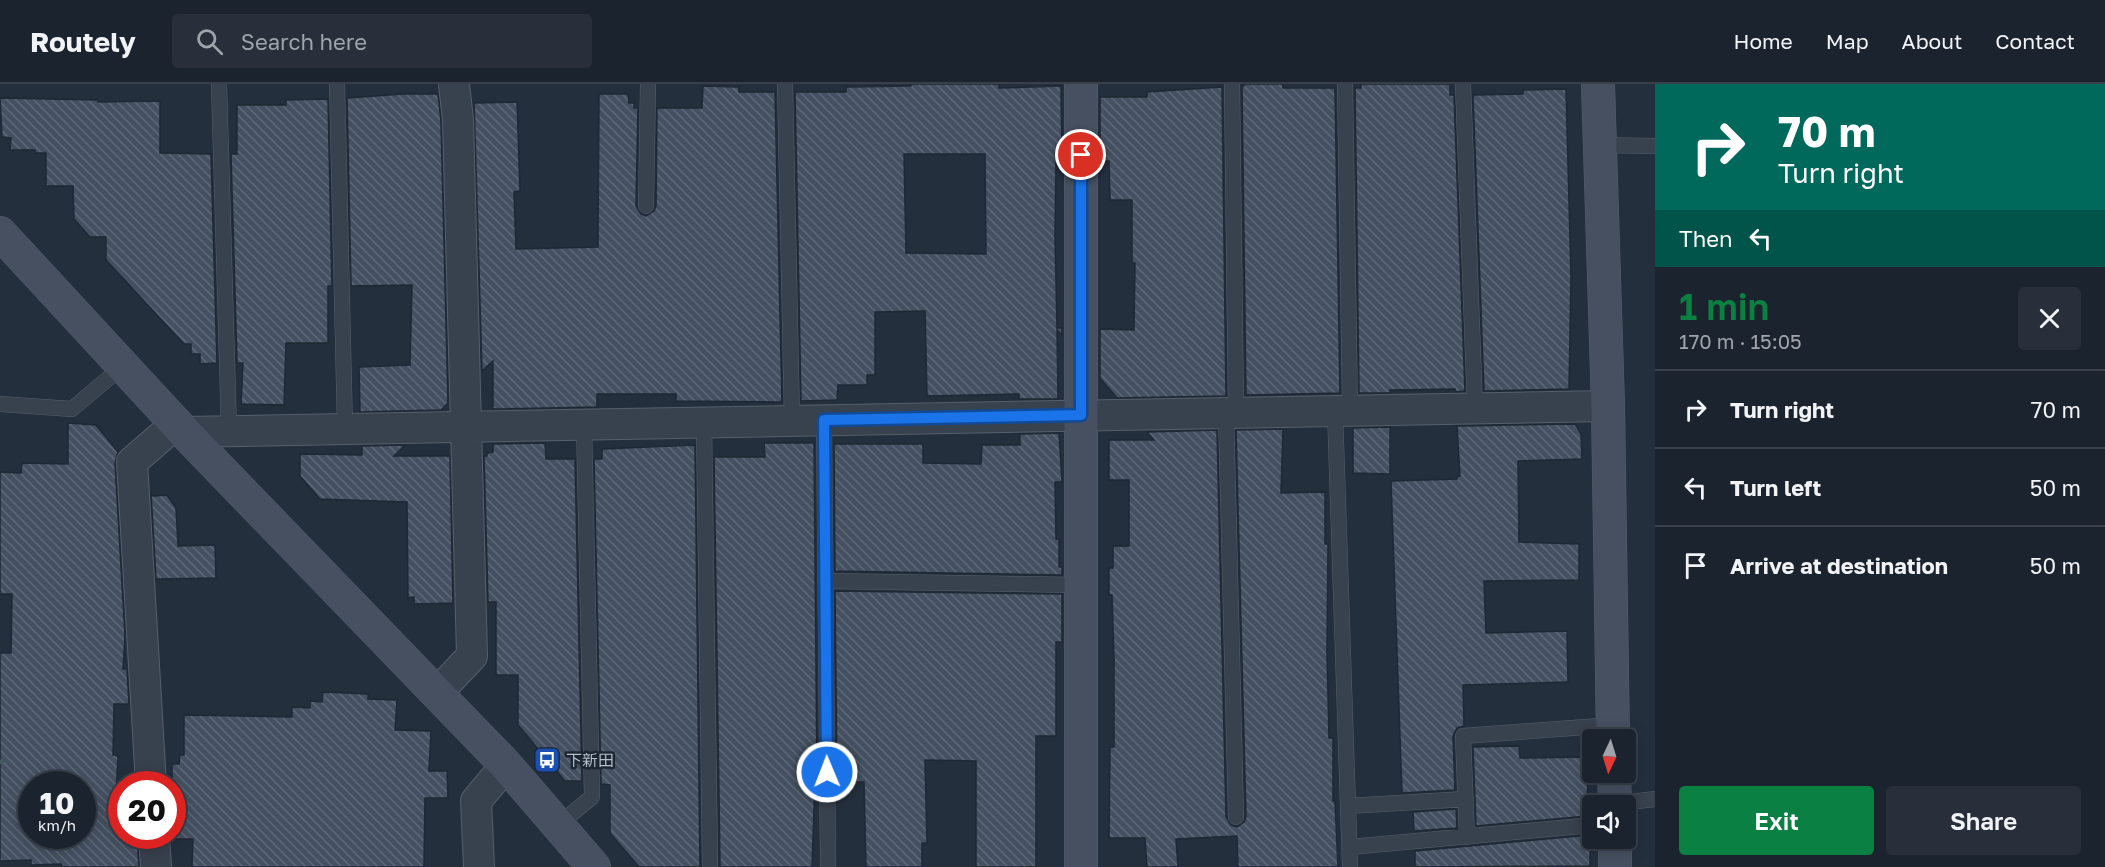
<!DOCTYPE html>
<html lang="en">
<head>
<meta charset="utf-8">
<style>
  :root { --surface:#1b232e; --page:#282f3a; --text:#f1f3f6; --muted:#a0a4aa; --line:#39404a; --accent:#0b8043 }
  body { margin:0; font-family:"Golos Text","Noto Sans JP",sans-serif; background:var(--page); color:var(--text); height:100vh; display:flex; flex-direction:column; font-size:22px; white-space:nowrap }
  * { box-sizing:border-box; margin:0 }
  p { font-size:20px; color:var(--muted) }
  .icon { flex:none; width:33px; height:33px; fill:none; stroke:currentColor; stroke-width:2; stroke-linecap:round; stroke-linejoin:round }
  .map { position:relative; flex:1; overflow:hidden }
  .panel { display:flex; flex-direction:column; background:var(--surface); width:450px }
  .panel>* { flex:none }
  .top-card { background:#00695c; color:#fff; overflow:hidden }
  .needle { width:39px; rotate:184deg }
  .fabs { position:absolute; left:1582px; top:645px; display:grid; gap:12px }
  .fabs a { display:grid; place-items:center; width:54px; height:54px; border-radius:6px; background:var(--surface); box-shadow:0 3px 15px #0003,0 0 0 2px var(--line); font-size:30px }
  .speed { position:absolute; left:18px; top:687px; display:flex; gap:12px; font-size:30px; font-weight:700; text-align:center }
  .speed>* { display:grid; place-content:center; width:78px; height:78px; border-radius:50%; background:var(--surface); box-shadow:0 3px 15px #0003,0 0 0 2px var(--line); line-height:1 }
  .speed small { font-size:15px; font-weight:400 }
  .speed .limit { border:9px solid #d22; background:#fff; color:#111 }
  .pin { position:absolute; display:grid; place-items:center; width:51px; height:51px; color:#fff; margin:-26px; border:3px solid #fff; border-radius:50%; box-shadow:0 2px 6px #0007 }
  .me { position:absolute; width:66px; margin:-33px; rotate:359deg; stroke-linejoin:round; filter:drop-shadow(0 0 4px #0008) }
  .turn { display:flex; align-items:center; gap:21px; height:126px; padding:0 24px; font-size:27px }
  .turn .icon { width:78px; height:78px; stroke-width:2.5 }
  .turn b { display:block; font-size:42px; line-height:51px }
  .then { display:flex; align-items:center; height:57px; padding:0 24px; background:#0003; gap:12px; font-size:22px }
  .round { display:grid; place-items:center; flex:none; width:63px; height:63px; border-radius:6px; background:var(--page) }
  .summary { display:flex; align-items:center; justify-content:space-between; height:102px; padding:0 24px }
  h1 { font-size:36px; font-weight:600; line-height:45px; color:var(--accent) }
  .primary-button { display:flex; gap:12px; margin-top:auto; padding:12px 24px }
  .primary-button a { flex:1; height:69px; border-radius:6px; background:var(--accent); color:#fff; font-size:24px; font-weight:600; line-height:69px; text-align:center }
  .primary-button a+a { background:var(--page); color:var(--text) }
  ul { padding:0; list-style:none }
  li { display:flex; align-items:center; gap:18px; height:78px; padding:0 24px; border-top:2px solid var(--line) }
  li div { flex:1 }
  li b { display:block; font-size:22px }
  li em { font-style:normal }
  header { display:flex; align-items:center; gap:36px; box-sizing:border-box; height:84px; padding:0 30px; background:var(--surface); border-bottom:2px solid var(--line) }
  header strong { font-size:28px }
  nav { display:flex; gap:33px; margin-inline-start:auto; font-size:21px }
  .search { width:420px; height:54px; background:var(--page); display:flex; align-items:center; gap:15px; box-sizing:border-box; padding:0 21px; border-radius:6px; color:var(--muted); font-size:22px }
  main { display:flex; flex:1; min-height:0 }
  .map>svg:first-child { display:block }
</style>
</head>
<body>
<header>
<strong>Routely</strong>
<div class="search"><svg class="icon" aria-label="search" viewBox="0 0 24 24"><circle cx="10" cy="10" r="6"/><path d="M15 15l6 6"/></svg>Search here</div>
<nav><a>Home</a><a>Map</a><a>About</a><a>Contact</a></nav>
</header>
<main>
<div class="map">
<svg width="1655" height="783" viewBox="0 0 1655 783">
  <defs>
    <pattern id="building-back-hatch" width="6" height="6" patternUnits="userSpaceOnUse" patternTransform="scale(1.5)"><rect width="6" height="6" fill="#455162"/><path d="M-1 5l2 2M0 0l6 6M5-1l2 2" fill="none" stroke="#5d6877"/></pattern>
  </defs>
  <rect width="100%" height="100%" fill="#242f3e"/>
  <path fill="url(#building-back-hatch)" stroke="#1f2835" stroke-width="1.5" fill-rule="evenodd" d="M911,0H999V4L1061,2L1062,79H1056L1055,152L1057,244H1062V251L1057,246L1058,315H1019V310L927,312L925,227L875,228V291H867V301H838L837,316L801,317L795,8H846V3L911,2ZM904,70H985L986,170L906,169Z
    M1244,0H1283V4H1335L1340,309L1246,311L1242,2H1244Z
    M1361,0H1450V11H1454L1465,307L1455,308V305L1390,306V309H1359L1355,4H1361Z
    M703,2L739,3V8H775L782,318L676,317V310H597V323L493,325V277L482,287L474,19L517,18L520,107L514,108L516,165L598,163L599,10H628L629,19H634V24H638L636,122L641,130L646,132L654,127L656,122L657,24H702Z
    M1222,3L1226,312L1117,314L1100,294V245L1134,246L1135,179H1132V116H1110L1109,77H1100V13H1147V8Z
    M1566,5L1571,193L1569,305L1484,307L1473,11L1523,10V6Z
    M403,10H438L441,37L448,319L441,326L360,328L359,283L410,281L412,201L351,202L347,14Z
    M0,14L98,16V18L160,17V69L211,70L217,279L200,280V270H191V260H184L106,176V153H90L74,135L73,102H46V69H35V66H10L11,54L2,53Z
    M328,15L332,202H328V259H286L284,321L241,320L243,279H237L231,70H237V21H286V16Z
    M68,339L96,341L118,368L115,379L125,551L123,585H127L129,620H114L113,671L118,672L115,735H122V752H137L139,783H62L61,780L31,781V776L0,777V569H11L12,510H0V388L21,389L22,379L68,380ZM32,700H82V752H32Z
    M1575,340L1581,350L1582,375L1518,377L1519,458L1579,460V496L1484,497L1486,549L1567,547L1568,598L1463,601L1464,642L1457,644L1453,652L1455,706L1402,709L1391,397L1457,395V392H1460L1457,342Z
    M1390,343V390L1353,389V344Z
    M1283,345L1281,409L1325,408V460H1328L1327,569L1329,654H1333V717H1335L1338,783H1238L1237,752L1176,755L1178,783H1147L1145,754H1109L1110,663H1114V574L1112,511H1109V484H1113V462H1129V396H1109V356H1154L1147,348L1217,346L1226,733L1231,741L1237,743L1244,738L1246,733L1236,346Z
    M1059,349L1062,398H1055L1056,455H1059V483H1062V491L835,487L834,360H923V379L981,380L982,361H1020V350Z
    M545,359L546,375H575L582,697H565L518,641V591H496V518H488L484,372H487V369L493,368V360Z
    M764,359H814L817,697H815L812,783H720L714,373H765Z
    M405,361L394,372H450L453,519L414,520V513L408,514L407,418L320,415L300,392V370L362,371V362Z
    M695,361L700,783H639L610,749V701L601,700L594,375H602V365Z
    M151,409L153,412L167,411L176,424L178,462L215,461L216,494L156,495Z
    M835,507L1062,510V558H1056V652H1036V783H976V677L925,676L927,759H922V783H866L864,698H837Z
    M323,608L368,610V615L397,616L395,646L431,647L429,687H447L448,714H425L424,783H192L193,755H172V680H179L180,671H184V631L292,633V623L310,624V617L322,618Z
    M1519,662L1520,674L1587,673L1588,732L1476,742L1473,663Z
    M1456,725L1457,744L1414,747L1413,728Z
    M1590,751V782L1415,783V767Z"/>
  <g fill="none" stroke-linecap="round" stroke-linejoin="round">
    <g stroke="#565f6c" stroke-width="16">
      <path id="lane" d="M219,0L229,347
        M337,0L345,345
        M785,0L792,336
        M1232,0L1236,329
        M1345,0L1350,327
        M1463,0L1475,324
        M1600,61L1655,62
        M646,122L648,0
        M0,320L72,325L123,282
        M1335,327L1350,783
        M1226,328L1236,733
        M824,336L828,783
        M704,338L710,783
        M825,497L1081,501
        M1615,720L1655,715
        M1348,722L1466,715
        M558,741L592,713L584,340
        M1467,753L1463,652L1613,641
        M1350,763L1593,741"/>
    </g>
    <g stroke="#565f6c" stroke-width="32">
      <path id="street" d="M184,348L1608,322
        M437,609L472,572L458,36L454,0
        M151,700L132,378L177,339
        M154,752L156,783
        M479,783L476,717L506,681"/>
    </g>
    <g stroke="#565f6c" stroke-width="34">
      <path id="secondary" d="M1081,0V783
        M1598,0L1608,322L1613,656
        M0,149L184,348L506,681L594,783
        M1614,688L1615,722
        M1615,754V783"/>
    </g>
    <path stroke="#44595c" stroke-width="4" stroke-dasharray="4.5 4.5" stroke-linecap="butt" d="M0,678H4"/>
    <use href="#lane" stroke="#38414e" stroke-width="15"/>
    <use href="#street" stroke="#38414e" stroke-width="30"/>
    <use href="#secondary" stroke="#465061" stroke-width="33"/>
  </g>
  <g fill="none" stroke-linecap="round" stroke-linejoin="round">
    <g stroke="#114b97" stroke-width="15">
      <path id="route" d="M827,688L824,336L1081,331V71"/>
    </g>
    <use href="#route" stroke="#1a73e8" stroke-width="10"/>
  </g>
  <defs>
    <g id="bus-square" transform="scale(1.35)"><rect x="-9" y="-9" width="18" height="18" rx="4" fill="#1a4fb4" stroke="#1d2633"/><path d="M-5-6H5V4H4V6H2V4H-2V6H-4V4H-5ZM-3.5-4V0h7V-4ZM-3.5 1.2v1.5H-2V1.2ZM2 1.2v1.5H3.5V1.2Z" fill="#fff"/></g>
  </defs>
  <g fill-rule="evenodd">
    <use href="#bus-square" x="547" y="676"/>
  </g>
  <g text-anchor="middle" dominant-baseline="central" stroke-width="5" stroke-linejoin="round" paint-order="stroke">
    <g font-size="16" fill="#b4bcc9" stroke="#1d2633" text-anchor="start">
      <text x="566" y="676">下新田</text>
    </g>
  </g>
</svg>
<div class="fabs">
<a><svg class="needle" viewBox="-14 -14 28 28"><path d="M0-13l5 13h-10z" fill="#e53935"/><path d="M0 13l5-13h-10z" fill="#a0a4aa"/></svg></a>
<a><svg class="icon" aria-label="sound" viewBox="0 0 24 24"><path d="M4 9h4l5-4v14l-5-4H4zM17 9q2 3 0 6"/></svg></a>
</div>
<div class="speed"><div>10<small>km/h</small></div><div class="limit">20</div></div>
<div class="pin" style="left:1081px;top:71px;background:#d93025"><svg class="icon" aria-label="arrive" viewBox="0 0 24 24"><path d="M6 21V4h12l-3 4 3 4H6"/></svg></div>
<svg class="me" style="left:827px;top:688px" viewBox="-20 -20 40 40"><circle r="17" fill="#1a73e8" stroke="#fff" stroke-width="3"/><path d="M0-11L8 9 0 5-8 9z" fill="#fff"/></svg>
</div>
<section class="panel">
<div class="top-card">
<div class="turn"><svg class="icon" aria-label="right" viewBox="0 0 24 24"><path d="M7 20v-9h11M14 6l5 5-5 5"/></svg><div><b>70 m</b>Turn right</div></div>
<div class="then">Then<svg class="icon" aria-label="left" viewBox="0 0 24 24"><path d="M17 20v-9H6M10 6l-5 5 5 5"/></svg></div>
</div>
<div class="summary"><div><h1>1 min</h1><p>170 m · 15:05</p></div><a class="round"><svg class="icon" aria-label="close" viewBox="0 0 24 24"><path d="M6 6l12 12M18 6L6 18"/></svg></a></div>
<ul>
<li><svg class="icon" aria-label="right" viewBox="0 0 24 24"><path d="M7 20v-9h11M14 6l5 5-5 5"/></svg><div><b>Turn right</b></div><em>70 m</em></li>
<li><svg class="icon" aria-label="left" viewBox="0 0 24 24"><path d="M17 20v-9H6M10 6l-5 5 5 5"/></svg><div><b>Turn left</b></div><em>50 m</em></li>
<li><svg class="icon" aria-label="arrive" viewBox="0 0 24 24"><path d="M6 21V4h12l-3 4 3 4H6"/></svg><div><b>Arrive at destination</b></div><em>50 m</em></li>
</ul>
<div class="primary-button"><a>Exit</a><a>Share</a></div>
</section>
</main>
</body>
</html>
